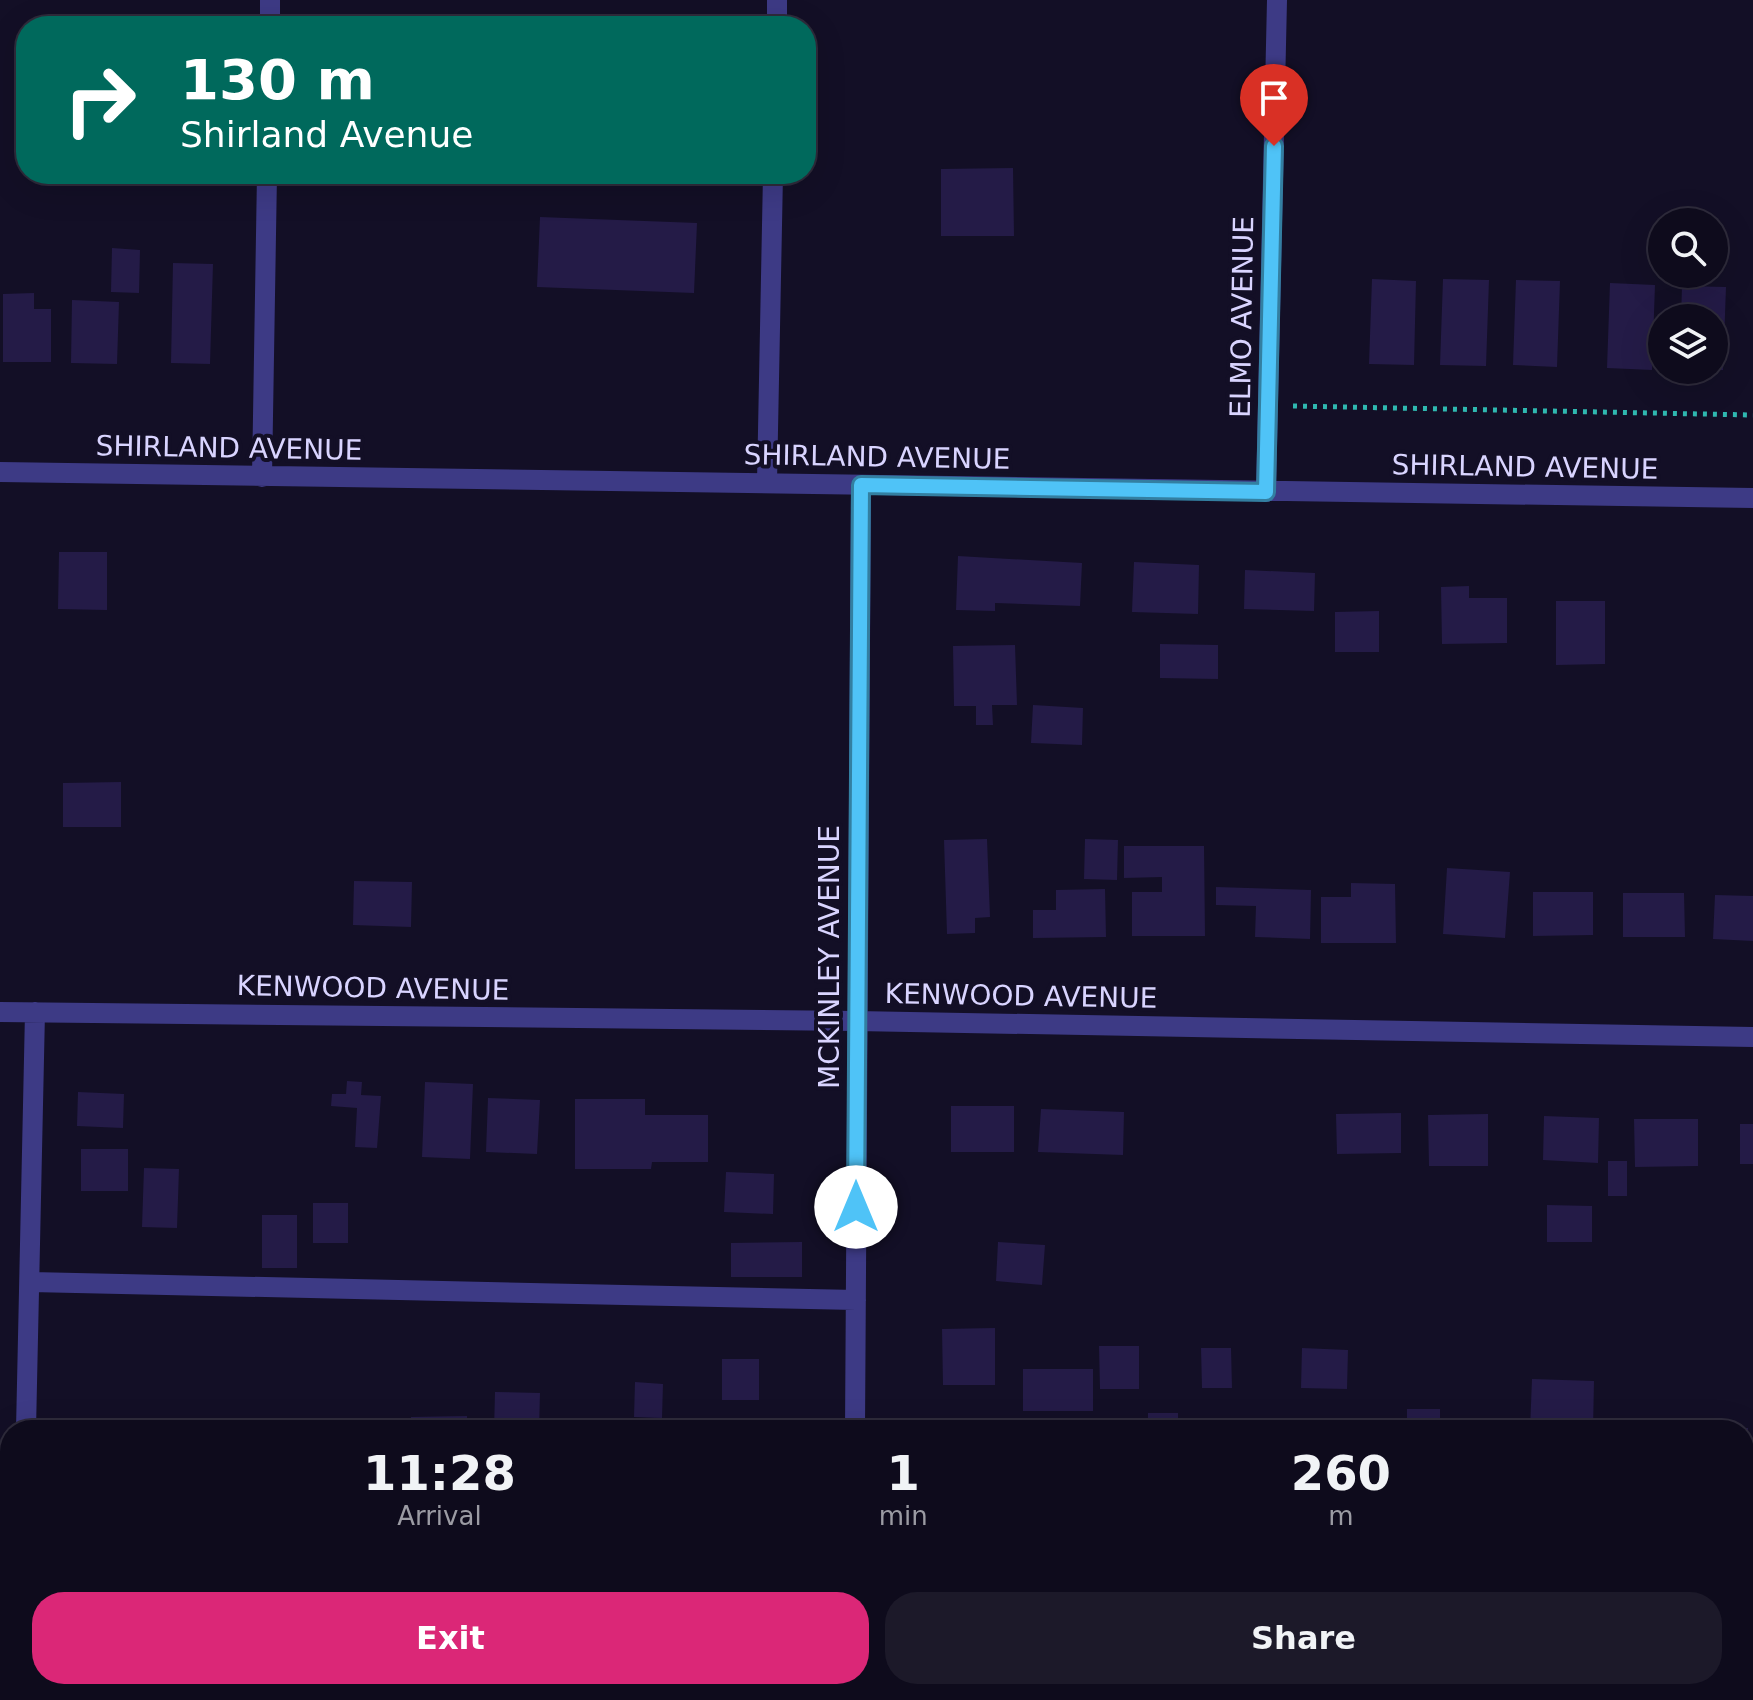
<!DOCTYPE html>
<html lang="en">
<head>
<meta charset="utf-8">
<style>
  :root { --surface:#0e0b1c; --page:#1c1929; --text:#f1f3f6; --muted:#9b9ba3; --line:#2e2b3b; --accent:#db2777 }
  body { margin:0; font-family:"DejaVu Sans",sans-serif; background:var(--page); color:var(--text); height:100vh; display:flex; flex-direction:column; font-size:30px; white-space:nowrap }
  * { box-sizing:border-box; margin:0 }
  p { font-size:26px; color:var(--muted) }
  .icon { flex:none; width:44px; height:44px; fill:none; stroke:currentColor; stroke-width:2; stroke-linecap:round; stroke-linejoin:round }
  .map { position:relative; flex:1; overflow:hidden }
  .sheet { position:absolute; left:0px; top:1420px; width:1754px; height:280px; display:flex; flex-direction:column; background:var(--surface); border-radius:32px 32px 0 0; box-shadow:0 8px 32px #0002,0 0 0 2px var(--line) }
  .sheet>* { flex:none }
  .hud { position:absolute; left:16px; top:16px; width:800px; height:168px; border-radius:32px; box-shadow:0 8px 32px #0002,0 0 0 2px var(--line); background:#00695c; color:#fff; overflow:hidden }
  .buttons { position:absolute; left:1648px; top:208px; display:grid; gap:16px }
  .buttons a { display:grid; place-items:center; width:80px; height:80px; border-radius:50%; background:var(--surface); box-shadow:0 8px 32px #0002,0 0 0 2px var(--line); font-size:40px }
  .pin { position:absolute; display:grid; place-items:center; width:68px; height:68px; color:#fff; margin:-82px -34px; border-radius:50% 50% 50% 0; rotate:-45deg; box-shadow:0 0 8px #0007 }
  .pin .icon { rotate:45deg }
  .me { position:absolute; width:88px; margin:-44px; rotate:0deg; stroke-linejoin:round; filter:drop-shadow(0 0 6px #0008) }
  .turn { display:flex; align-items:center; gap:28px; height:168px; padding:0 32px; font-size:36px }
  .turn .icon { width:104px; height:104px; stroke-width:2.5 }
  .turn b { display:block; font-size:56px; line-height:68px }
  .eta { display:flex; justify-content:space-evenly; align-items:center; height:136px; text-align:center }
  .eta b { font-size:48px; font-weight:600; line-height:56px }
  .button { display:flex; gap:16px; margin-top:auto; padding:16px 32px }
  .button a { flex:1; height:92px; border-radius:32px; background:var(--accent); color:#fff; font-size:32px; font-weight:600; line-height:92px; text-align:center }
  .button a+a { background:var(--page); color:var(--text) }
  .map>svg:first-child { display:block }
</style>
</head>
<body>
<div class="map">
<svg width="1753" height="1700" viewBox="0 0 1753 1700">
  <rect width="100%" height="100%" fill="#130f26"/>
  <path fill="#241b47" d="M1013,168L1014,236H941V169Z
    M540,217L697,223L694,293L537,287Z
    M112,248L140,250L139,293L111,292Z
    M173,263L213,264L210,364L171,363Z
    M1372,279L1416,281L1414,365L1369,364Z
    M1443,279L1489,280L1486,366L1440,365Z
    M1516,280L1560,281L1557,367L1513,365Z
    M1610,283L1655,285L1652,370L1607,368Z
    M1682,286L1726,287L1723,370H1714V318H1681Z
    M34,293V309H51V362H3V294Z
    M72,300L119,302L117,364L71,363Z
    M59,552H107V610L58,609Z
    M958,556L1082,563L1080,606L995,603V611L956,610Z
    M1134,562L1199,565L1198,614L1132,612Z
    M1245,570L1315,573L1314,611L1244,609Z
    M1469,586V598H1507V643L1442,644L1441,587Z
    M1556,601H1605V664L1556,665Z
    M1379,611V652H1335V612Z
    M1160,644L1218,645V679L1160,678Z
    M1015,645L1017,705H992L993,725H976V706H954L953,646Z
    M1033,705L1083,708L1082,745L1031,743Z
    M121,782V827H63V783Z
    M987,839L990,917L975,918V933L947,934L944,840Z
    M1085,839L1118,840L1117,880L1084,879Z
    M1124,846H1204L1205,936H1132V892H1162V877L1124,878Z
    M1447,868L1510,872L1505,938L1443,934Z
    M354,881L412,882L411,927L353,925Z
    M1351,883L1395,884L1396,943H1321V897H1351Z
    M1216,887L1311,890L1310,939L1255,937L1256,906L1216,905Z
    M1105,889L1106,937L1033,938V910H1056V890Z
    M1533,892H1593V935L1533,936Z
    M1623,893H1684L1685,937H1623Z
    M1715,895L1753,896V941L1713,939Z
    M347,1081L362,1082L361,1095L381,1096L377,1148L355,1147L357,1108L331,1106L332,1094H346Z
    M425,1082L473,1084L470,1159L422,1157Z
    M78,1092L124,1094L123,1128L77,1126Z
    M488,1098L540,1100L537,1154L486,1152Z
    M575,1099H645V1115H708V1162H652L651,1169H575Z
    M951,1106H1014V1152H951Z
    M1041,1109L1124,1112L1123,1155L1038,1152Z
    M1401,1113V1153L1337,1154L1336,1114Z
    M1488,1114V1166H1429L1428,1115Z
    M1544,1116L1599,1118L1598,1163L1543,1160Z
    M1634,1119H1698V1166L1635,1167Z
    M1740,1124H1753V1164H1740Z
    M81,1149H128V1191H81Z
    M1608,1161H1627V1196H1608Z
    M144,1168L179,1169L177,1228L142,1227Z
    M726,1172L774,1174L773,1214L724,1212Z
    M313,1203H348V1243H313Z
    M1547,1205L1592,1206V1242H1547Z
    M262,1215H297V1268H262Z
    M802,1242V1277H731V1243Z
    M998,1242L1045,1245L1042,1285L996,1281Z
    M995,1328V1385H943L942,1329Z
    M1099,1346H1139V1389H1100Z
    M1201,1348H1231L1232,1388H1202Z
    M1302,1348L1348,1350L1347,1389L1301,1388Z
    M722,1359H759V1400H722Z
    M1023,1369H1093V1411H1023Z
    M1532,1379L1594,1381L1593,1430H1530Z
    M635,1382L663,1384L662,1418L634,1417Z
    M495,1392L540,1393L539,1430H494Z
    M1407,1409H1440V1427H1493V1430H1407Z
    M1148,1413H1178V1430H1110V1426H1148Z
    M467,1416V1430H411V1417Z
    M1256,1419L1257,1430H1213V1420Z
    M1744,1428H1748V1473H1744Z
    M59,1690H120L119,1700H59Z
    M145,1690H183L182,1700H145Z
    M496,1690H547L546,1700H495Z
    M570,1690H636L635,1700H570Z
    M642,1690H698L697,1700H648L642,1698Z
    M1117,1690H1218V1700H1117Z
    M1289,1690H1330V1700H1289Z
    M1341,1690H1420V1700H1341Z
    M1455,1690L1530,1691V1700H1455Z
    M1558,1694L1625,1698V1700H1558Z
    M1685,1694L1745,1697V1700H1685Z"/>
  <g fill="none" stroke-linecap="round" stroke-linejoin="round">
    <path stroke="#2fb8b0" stroke-width="5" stroke-dasharray="4 6" stroke-linecap="butt" d="M1293,406L1753,415"/>
    <path stroke="#3d3a85" stroke-width="20" d="M270,26V0
      M777,26V0
      M0,472L1753,498
      M262,477L267,174
      M767,482L773,174
      M1266,492L1277,0
      M0,1012L856,1021L1753,1037
      M31,1282L856,1300
      M26,1430L35,1012
      M855,1430L861,485
      M0,1560H10
      M1744,1584H1753
      M19,1700L20,1690
      M850,1700V1690"/>
  </g>
  <g fill="none" stroke-linecap="round" stroke-linejoin="round">
    <g stroke="#337fa1" stroke-width="20">
      <path id="route" d="M856,1207L861,485L1266,492L1274,146"/>
    </g>
    <use href="#route" stroke="#4fc3f7" stroke-width="14"/>
  </g>
  <g text-anchor="middle" dominant-baseline="central" stroke-width="8" stroke-linejoin="round" paint-order="stroke">
    <g font-size="28" fill="#d9d4ff" stroke="#130f26">
      <text transform="translate(1242 317) rotate(-89)">ELMO AVENUE</text>
      <text transform="translate(229 448) rotate(1)">SHIRLAND AVENUE</text>
      <text transform="translate(877 457) rotate(1)">SHIRLAND AVENUE</text>
      <text transform="translate(1525 467) rotate(1)">SHIRLAND AVENUE</text>
      <text transform="translate(829 957) rotate(-90)">MCKINLEY AVENUE</text>
      <text transform="translate(373 988) rotate(1)">KENWOOD AVENUE</text>
      <text transform="translate(1021 996) rotate(1)">KENWOOD AVENUE</text>
    </g>
  </g>
</svg>
<div class="buttons">
<a><svg class="icon" aria-label="search" viewBox="0 0 24 24"><circle cx="10" cy="10" r="6"/><path d="M15 15l6 6"/></svg></a>
<a><svg class="icon" aria-label="layers" viewBox="0 0 24 24"><path d="M12 4l9 5-9 5-9-5zM3 14l9 5 9-5"/></svg></a>
</div>
<div class="pin" style="left:1274px;top:146px;background:#d93025"><svg class="icon" aria-label="arrive" viewBox="0 0 24 24"><path d="M6 21V4h12l-3 4 3 4H6"/></svg></div>
<svg class="me" style="left:856px;top:1207px" viewBox="-20 -20 40 40"><circle r="19" fill="#fff"/><path d="M0-13L10 11 0 6-10 11z" fill="#4fc3f7"/></svg>
<div class="hud">
<div class="turn"><svg class="icon" aria-label="right" viewBox="0 0 24 24"><path d="M7 20v-9h11M14 6l5 5-5 5"/></svg><div><b>130 m</b>Shirland Avenue</div></div>
</div>
<section class="sheet">
<div class="eta">
<div><b>11:28</b><p>Arrival</p></div>
<div><b>1</b><p>min</p></div>
<div><b>260</b><p>m</p></div>
</div>
<div class="button"><a>Exit</a><a>Share</a></div>
</section>
</div>
</body>
</html>
